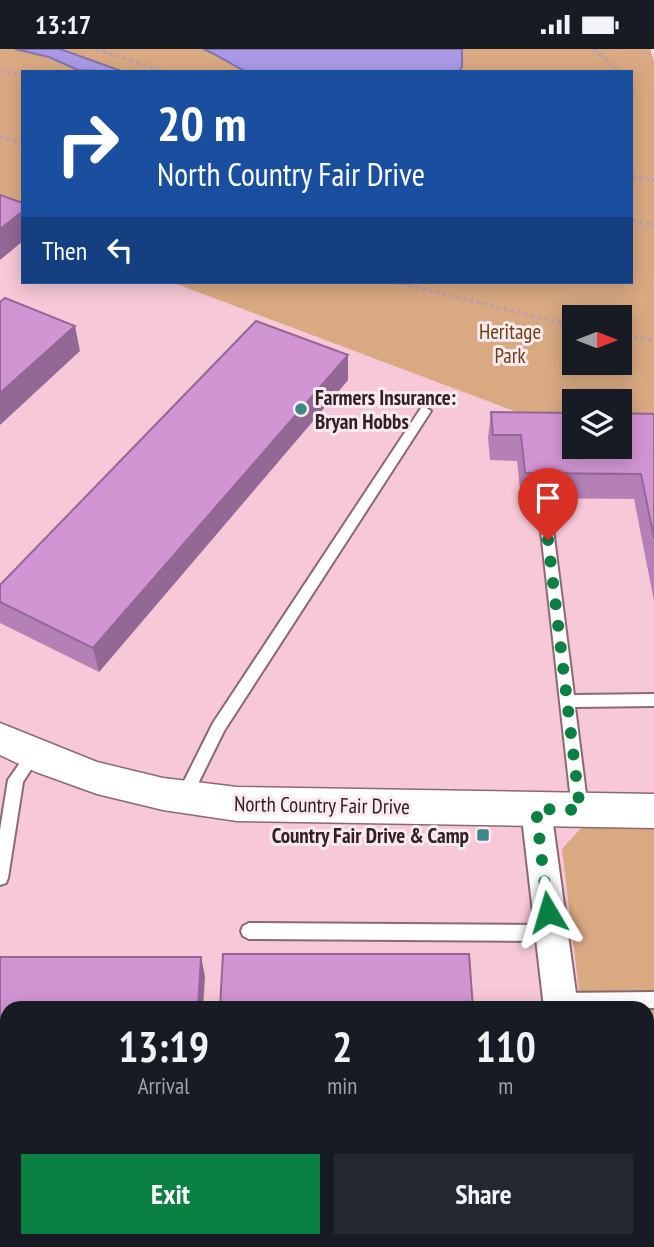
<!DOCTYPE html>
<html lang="en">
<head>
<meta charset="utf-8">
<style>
  :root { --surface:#171b24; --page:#242831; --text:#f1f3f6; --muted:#9ea1a6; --accent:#0b8043 }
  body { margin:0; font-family:"PT Sans Narrow",sans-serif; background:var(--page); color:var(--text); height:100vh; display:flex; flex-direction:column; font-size:26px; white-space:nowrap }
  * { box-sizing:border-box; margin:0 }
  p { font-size:23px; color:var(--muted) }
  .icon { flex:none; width:38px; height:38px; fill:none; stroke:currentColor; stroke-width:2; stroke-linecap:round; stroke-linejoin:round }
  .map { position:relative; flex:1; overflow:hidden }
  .sheet { position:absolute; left:0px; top:952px; width:654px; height:247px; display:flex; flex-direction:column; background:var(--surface); border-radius:21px 21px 0 0; box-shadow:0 4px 18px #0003 }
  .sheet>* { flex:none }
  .hud { position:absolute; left:21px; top:21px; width:612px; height:214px; border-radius:0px; box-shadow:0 4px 18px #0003; background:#1a4fa0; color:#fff; overflow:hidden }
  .needle { width:46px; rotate:90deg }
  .controls { position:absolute; left:562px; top:256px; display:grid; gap:14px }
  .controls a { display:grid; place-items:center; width:70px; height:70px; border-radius:0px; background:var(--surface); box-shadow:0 4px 18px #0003; font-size:35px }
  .pin { position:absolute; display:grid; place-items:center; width:60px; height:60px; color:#fff; margin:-72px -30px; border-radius:50% 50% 50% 0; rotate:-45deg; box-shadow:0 0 7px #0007 }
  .pin .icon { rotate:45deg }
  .me { position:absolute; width:77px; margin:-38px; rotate:353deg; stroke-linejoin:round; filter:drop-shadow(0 0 5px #0008) }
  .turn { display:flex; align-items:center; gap:24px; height:147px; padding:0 21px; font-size:32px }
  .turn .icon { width:91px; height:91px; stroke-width:2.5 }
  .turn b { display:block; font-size:49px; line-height:60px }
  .then { display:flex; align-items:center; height:66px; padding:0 21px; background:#0003; gap:14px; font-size:26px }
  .eta { display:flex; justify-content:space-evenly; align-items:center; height:119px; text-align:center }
  .eta b { font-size:42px; font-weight:700; line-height:49px }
  .primary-button { display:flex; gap:14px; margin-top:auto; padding:14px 21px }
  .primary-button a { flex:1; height:80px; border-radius:0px; background:var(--accent); color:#fff; font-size:28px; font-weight:700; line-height:80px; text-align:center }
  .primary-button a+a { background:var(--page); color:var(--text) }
  .status { display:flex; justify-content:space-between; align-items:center; height:49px; padding:0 35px; background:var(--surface); direction:ltr }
  .status svg { height:19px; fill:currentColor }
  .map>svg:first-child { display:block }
</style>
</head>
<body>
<div class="status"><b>13:17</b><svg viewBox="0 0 49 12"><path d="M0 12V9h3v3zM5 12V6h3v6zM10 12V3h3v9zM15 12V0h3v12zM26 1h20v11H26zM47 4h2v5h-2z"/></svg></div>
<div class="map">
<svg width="654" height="1198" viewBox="0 0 654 1198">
  <rect width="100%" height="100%" fill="#fed7e3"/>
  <path fill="#f7c8d7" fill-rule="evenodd" d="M0,169L23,177V233H171L522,365L574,397H620L654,370V1198H0ZM7,959H648V1192H7Z"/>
  <path fill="#d9a982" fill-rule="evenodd" d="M0,0H650L654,12V370L620,369V352H574V367L522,365L171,233H632V23H23V177L0,168ZM574,268H620V313H574Z
    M594,774L654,775V1198H613L612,1192H648V959H581L562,800L581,779Z"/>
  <path fill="#aa99e6" stroke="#8575ac" stroke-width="2" d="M15,0H60L124,23L78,21L49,8Z
    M203,0H462V18L458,23H247C231,16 219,6 203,0Z"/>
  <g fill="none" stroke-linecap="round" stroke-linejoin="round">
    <g stroke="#8b6974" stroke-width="4">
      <path id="service" d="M425,358L431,362L224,682L189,753L184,755L179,753L176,748L213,674L421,359Z
        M545,459L551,464L574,646L654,645V657L575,658L588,761L585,766L580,768L575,766L572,761L539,464Z
        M34,699L39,701L41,705L23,733L8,829L6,834L0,836V781L8,731L29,701Z
        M249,874L551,876L557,879L559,884L557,889L551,892L249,890L243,887L241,882L243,877Z
        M654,943V959H557L551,952L554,946L560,944Z
        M648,1017H654V1035H648Z
        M648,1054H654V1072H648Z
        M202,1192H225L222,1198H199Z"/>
    </g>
    <g stroke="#8b6974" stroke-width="4">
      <path id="minor" d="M536,747L547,751L551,760L578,959H544L521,760L525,751Z
        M570,1192H608L609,1198H571Z"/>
    </g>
    <g stroke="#8b6974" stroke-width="3">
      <path id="tertiary" d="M0,674L97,713L163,729L237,738L654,745V779L237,772L163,761L97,745L36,723L0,706Z"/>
    </g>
    <path stroke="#be9fa9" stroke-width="3.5" stroke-dasharray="3.5 3.5" stroke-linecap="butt" d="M96,0L165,23
      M594,0L619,23
      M0,22L23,25
      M0,87L23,94
      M632,128L654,131
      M632,171L654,176
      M395,233L574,277
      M620,287L654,291"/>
    <use href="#service" fill="#fff" fill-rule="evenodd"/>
    <use href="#minor" fill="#fff" fill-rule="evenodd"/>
    <use href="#tertiary" fill="#fff" fill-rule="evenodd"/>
  </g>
  <path fill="#b580b6" d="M348,331L99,623L0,574V536Z
    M491,363L654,365V552L634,450L521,449L517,412L490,411L488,389Z
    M0,908H201L205,928L7,959V996H0Z"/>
  <path fill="#936894" d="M23,162V192L0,211V180Z
    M75,277L80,302L0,376V344Z
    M348,306V331L99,623L93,599Z
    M201,908L205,928L203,959H198Z"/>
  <path fill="#d295d4" stroke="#936894" stroke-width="2" d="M0,146L23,154V162L0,180Z
    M5,249L75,277L0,344V253Z
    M256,272L348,306L93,599L0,553V536Z
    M491,363L574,364V397H620V364L654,365V489L641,425L525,424L521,386H493Z
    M223,905H469L473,959H220Z
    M0,908H201L198,959H7V978H0Z"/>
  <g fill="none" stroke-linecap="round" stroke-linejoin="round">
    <path stroke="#0b8043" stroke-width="12" stroke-dasharray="0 21.6" d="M548,491L580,761L536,760L548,863"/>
  </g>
  <g fill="#3e8789" stroke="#fbebf0" stroke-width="2.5">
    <circle cx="301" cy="360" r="7"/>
    <rect x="476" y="779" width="14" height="14" rx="3.5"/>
  </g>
  <g text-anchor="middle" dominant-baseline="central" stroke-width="6" stroke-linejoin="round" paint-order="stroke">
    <g font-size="21" fill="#6d4014" stroke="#fbebf0">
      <text x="510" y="282">Heritage<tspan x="510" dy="24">Park</tspan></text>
    </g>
    <g font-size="21" font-weight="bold" fill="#2f2126" stroke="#fbebf0" text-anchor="start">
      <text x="315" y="348">Farmers Insurance:<tspan x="315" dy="24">Bryan Hobbs</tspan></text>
      <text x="469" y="786" text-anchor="end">Country Fair Drive &amp; Camp</text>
    </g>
    <g font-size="21" fill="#2f2126" stroke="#fbebf0">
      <text transform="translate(322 756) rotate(1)">North Country Fair Drive</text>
    </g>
  </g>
</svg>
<div class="controls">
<a><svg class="needle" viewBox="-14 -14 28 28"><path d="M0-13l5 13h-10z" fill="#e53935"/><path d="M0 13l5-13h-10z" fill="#9ea1a6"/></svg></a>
<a><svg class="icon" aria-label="layers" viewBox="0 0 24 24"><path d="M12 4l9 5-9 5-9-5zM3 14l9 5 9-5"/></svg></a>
</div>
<div class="pin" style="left:548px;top:491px;background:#d93025"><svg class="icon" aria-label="arrive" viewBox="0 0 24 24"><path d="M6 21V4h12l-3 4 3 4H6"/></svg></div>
<svg class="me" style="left:548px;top:863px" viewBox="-20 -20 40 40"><path d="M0-17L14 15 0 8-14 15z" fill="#0b8043" stroke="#fff" stroke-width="4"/></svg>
<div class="hud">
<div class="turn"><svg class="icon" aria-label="right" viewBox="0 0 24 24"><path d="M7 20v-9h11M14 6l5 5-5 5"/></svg><div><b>20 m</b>North Country Fair Drive</div></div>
<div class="then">Then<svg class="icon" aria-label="left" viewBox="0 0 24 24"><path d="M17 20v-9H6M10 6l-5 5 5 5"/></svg></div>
</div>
<section class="sheet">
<div class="eta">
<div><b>13:19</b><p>Arrival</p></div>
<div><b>2</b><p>min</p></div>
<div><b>110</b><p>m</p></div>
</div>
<div class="primary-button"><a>Exit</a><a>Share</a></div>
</section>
</div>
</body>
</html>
